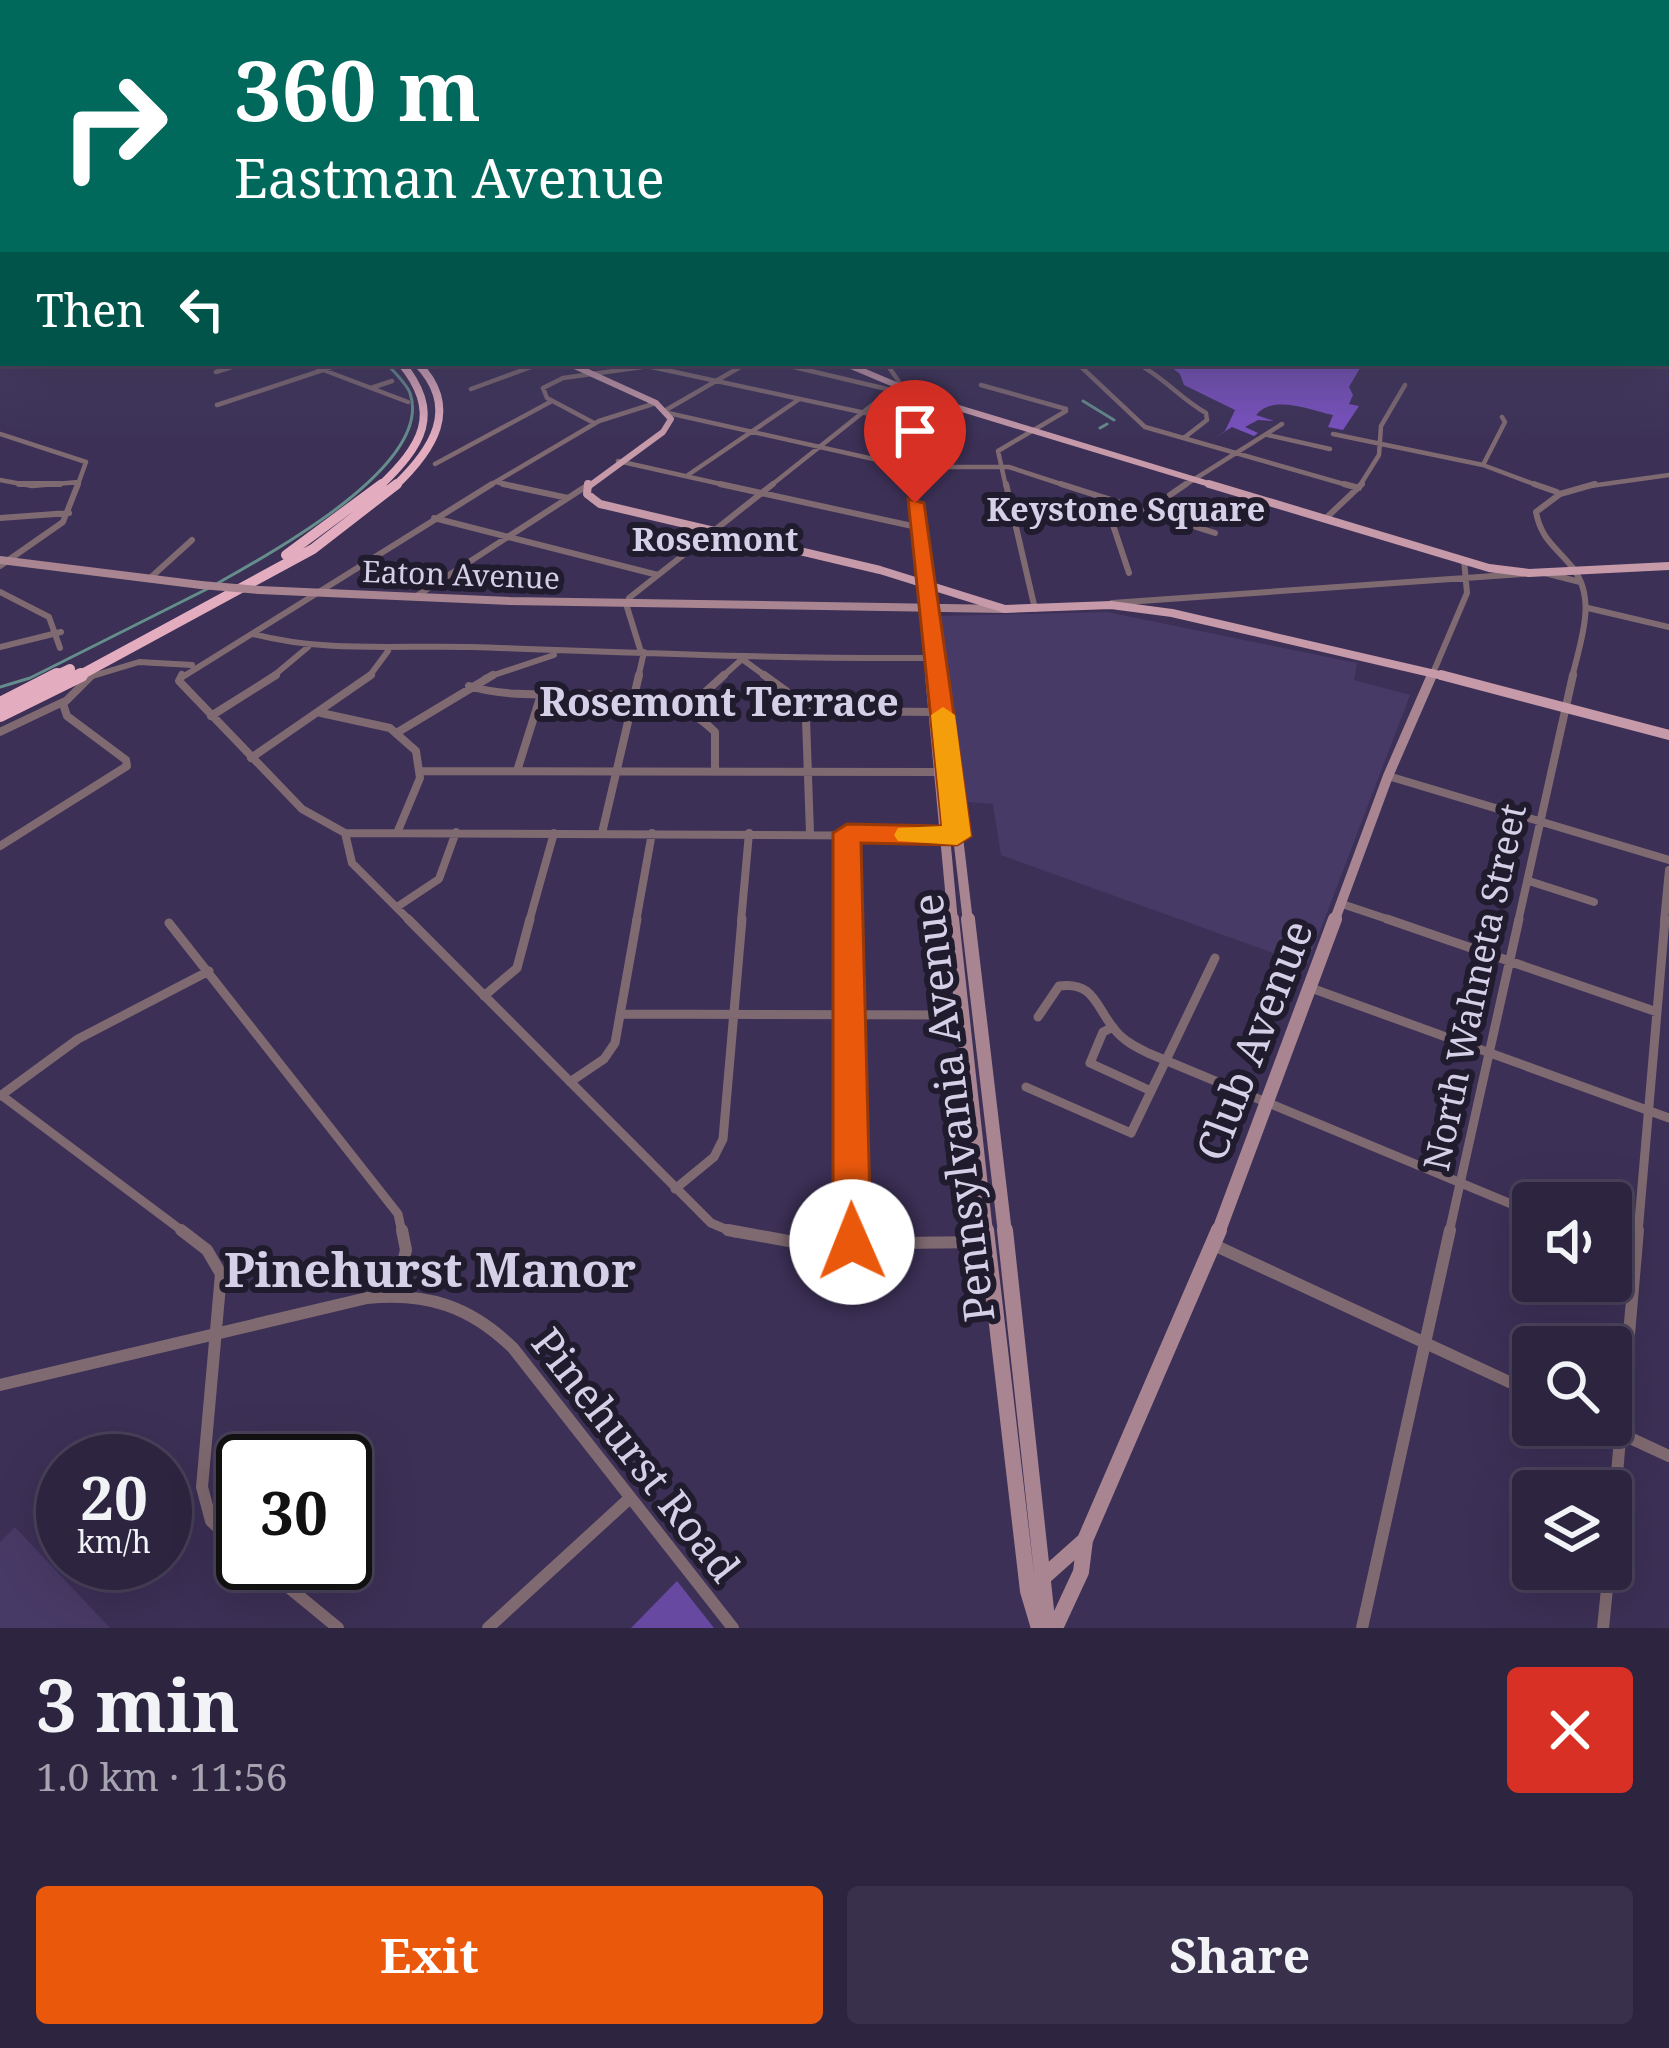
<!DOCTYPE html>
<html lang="en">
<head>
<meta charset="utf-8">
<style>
  :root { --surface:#2d2440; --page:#39304b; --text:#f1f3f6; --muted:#a7a4b1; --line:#484159; --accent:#ea580c }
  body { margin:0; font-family:"Noto Serif",serif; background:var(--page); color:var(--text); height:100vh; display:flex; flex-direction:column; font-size:45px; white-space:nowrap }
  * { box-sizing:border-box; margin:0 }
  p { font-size:39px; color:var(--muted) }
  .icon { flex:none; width:66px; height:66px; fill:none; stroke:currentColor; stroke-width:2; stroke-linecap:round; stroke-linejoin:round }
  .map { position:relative; height:1628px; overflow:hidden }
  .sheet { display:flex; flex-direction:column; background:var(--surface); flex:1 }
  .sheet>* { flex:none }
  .guide { position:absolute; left:0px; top:0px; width:1671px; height:366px; box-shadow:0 12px 48px #0002,0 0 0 3px var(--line); background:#00695c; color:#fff; overflow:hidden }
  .fabs { position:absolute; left:1512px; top:1182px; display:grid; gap:24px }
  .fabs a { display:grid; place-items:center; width:120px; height:120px; border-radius:12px; background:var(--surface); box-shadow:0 12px 48px #0002,0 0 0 3px var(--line); font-size:60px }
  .speed { position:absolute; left:36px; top:1434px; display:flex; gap:24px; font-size:60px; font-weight:700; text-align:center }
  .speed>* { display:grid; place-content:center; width:156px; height:156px; border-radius:50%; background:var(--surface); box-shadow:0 12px 48px #0002,0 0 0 3px var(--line); line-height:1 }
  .speed small { font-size:30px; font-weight:400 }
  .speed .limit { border:6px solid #111; border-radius:18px; background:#fff; color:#111 }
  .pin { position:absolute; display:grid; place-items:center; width:102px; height:102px; color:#fff; margin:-123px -51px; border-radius:50% 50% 50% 0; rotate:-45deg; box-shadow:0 0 12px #0007 }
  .pin .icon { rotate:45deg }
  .me { position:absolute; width:132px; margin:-66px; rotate:359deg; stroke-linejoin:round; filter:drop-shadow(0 0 9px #0008) }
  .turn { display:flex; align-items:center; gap:42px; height:252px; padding:0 36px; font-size:54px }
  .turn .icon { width:156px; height:156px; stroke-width:2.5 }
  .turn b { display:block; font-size:84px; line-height:102px }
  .then { display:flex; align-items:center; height:114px; padding:0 36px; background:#0003; gap:24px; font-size:45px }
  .round { display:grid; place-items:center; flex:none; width:126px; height:126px; border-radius:12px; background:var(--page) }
  .summary { display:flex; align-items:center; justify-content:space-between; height:204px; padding:0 36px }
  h1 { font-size:72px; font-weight:700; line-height:90px }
  .primary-button { display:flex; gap:24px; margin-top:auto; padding:24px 36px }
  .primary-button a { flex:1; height:138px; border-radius:12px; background:var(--accent); color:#fff; font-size:48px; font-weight:700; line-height:138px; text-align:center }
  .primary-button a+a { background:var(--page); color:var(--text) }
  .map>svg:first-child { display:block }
</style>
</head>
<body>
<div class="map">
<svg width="1669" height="1628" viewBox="0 0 1669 1628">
  <rect width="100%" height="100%" fill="#3c3056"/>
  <path fill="#483a66" d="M1107,612L1357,663L1354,680L1410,695L1307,965L1001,855L993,804L955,801L939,616Z
    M15,1527L110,1628H0V1542Z"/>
  <path fill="#6849a1" d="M677,1581L714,1628H631Z"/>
  <path fill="#7a51c1" d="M1166,363H1363L1349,387L1353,395L1349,404L1359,406L1343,430L1328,427L1333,415C1309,410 1274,394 1256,415L1274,421L1258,420L1245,427L1258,433L1254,436L1232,427L1213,439L1225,431L1235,410L1184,385L1180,374Z"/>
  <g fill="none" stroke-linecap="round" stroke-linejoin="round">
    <path stroke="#648d8b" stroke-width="3" d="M1083,401L1114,420
      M1100,428L1107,424
      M218,583C268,555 435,465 410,393C406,383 393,371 386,363
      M0,687L30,678L209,588"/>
    <path stroke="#806a71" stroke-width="4.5" d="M305,363L408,402
      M886,363L904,389
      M1077,363L1145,427L1354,487
      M1136,363C1163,376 1179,398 1206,413L1207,420L1185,437
      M1623,363L1669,365
      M647,366L907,422
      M584,368L600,363
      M216,372L244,363
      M981,385L1066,409
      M371,388L392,381
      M471,389L542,363
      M217,405L344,363
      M666,410L747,363
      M668,413L909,467H1009L1070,487
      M594,423L547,398L543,388L563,378L671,363
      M0,434L86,462L77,487
      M1333,434L1483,465L1542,487
      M1268,435L1330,449
      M618,461L734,487
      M435,464L552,401
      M1483,465L1505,422L1502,417
      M688,475L798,400
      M0,480L32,486L79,482
      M496,482L517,487
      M487,487L599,421L656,403
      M769,487L891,390L777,363
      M1006,487L998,451L1066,411
      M1182,487L1282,424
      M1359,487L1379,455L1381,426L1405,385
      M1583,487L1669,475"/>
    <path stroke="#806a71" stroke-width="6" d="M19,484H60
      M503,484L568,498
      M720,484L917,527
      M1006,484L1035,609
      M1061,484L1215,533
      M1344,484L1359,488
      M1534,484L1557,492
      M1170,495L1186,484
      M0,518L69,513
      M434,518L658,575
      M1325,519L1362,484
      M0,566L63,522L78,484
      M1129,573L1113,525L1137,508
      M1545,573L1580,582
      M149,579L192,540
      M0,592L49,617L60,648
      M415,597L585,487
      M1112,603L1522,574
      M1588,608L1669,627
      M253,634C326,653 396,645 471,647C623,652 774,659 927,658
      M0,647L61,632
      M641,652L627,607L629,598L773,484
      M1433,673L1467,593L1464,560
      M86,678L139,662L192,665
      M181,678L492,484
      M271,678L308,647
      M368,678L388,651
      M485,678L554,655
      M638,678L644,652
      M721,678L742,659L768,678
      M1572,678C1580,642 1598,599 1572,567C1555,546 1541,539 1536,512L1560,494L1595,484"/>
    <path stroke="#806a71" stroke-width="8" d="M182,675L179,681L302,809L345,833L957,836
      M764,675L786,691L806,719L810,833
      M469,686C548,710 653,669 715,732V771
      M689,707L724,675
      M802,711L938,712
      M321,713L390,728L416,751L420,778L397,833
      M211,716L276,675
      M0,732L63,702
      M398,732L493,675
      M251,758L371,675
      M421,771L942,772
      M517,771L540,698
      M1388,776L1669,860
      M345,833L352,863L411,922
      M602,833L639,675
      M847,833L848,922
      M0,846L127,766L126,760L67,716L63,704L92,675
      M1529,881L1594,902
      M1342,904L1396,922
      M397,907L439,879L456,832
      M529,922L554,833
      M636,922L652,833
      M741,922L749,833
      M1518,922L1573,675
      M1664,922L1669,870"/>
    <path stroke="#806a71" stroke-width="9" d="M408,919L711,1223L735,1233
      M848,919L852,1233
      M1387,919L1657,1012
      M169,923L398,1214L402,1233
      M1311,988L1669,1118
      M484,996L517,968L530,919
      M620,1014L961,1015
      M1038,1017L1059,986C1095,981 1096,1008 1115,1030C1124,1041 1136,1047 1148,1053L1533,1213
      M1113,1027L1103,1032L1090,1063L1151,1091
      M570,1082L604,1059L615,1043L637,919
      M1026,1087L1131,1133L1215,958
      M1,1095L185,1233
      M0,1096L78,1039L209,971
      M675,1189L714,1157L723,1139L742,919
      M1449,1233L1519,919
      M1638,1233L1665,919"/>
    <path stroke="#806a71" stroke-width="12" d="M181,1230L207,1250L221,1274L202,1487L211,1521L243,1550
      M728,1230L805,1244L987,1242
      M852,1230V1242
      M1611,1244L1636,1255
      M1214,1245L1533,1393
      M395,1294L406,1250L402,1230
      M0,1385L367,1298C426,1292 470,1306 513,1348L733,1628
      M1602,1425L1669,1456
      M1611,1543L1638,1230
      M259,1563L338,1628
      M488,1628L630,1498
      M1362,1628L1450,1230
      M1603,1628L1609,1569"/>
    <path stroke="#a88591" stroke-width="6" d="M904,389L913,487"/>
    <path stroke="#a88591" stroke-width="8" d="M913,484L930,678
      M0,560L201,585
      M924,585L939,678
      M259,590L510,601L1005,609
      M1431,678L1433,673"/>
    <path stroke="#a88591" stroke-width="10" d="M930,675L953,922
      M939,675L968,922
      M1334,922L1388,776L1432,675"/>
    <path stroke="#a88591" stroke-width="14" d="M952,919L986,1233
      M968,919L1005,1233
      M1218,1233L1335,919"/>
    <path stroke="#a88591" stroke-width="16" d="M986,1230L1028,1591L1039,1628
      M1005,1230L1048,1628
      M1028,1591L1084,1541
      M1055,1628L1081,1572L1085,1540L1219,1230"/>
    <path stroke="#c79aa9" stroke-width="6" d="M568,363L656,403L671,419L663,432L588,487
      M844,363L929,399L1219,487"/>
    <path stroke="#c79aa9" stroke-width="8" d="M588,484L587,494L600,504L880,570L1005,609L1111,605L1172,613L1452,678
      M1209,484L1489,568L1529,573L1669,566"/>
    <path stroke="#c79aa9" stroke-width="10" d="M1441,675L1669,735"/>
    <path stroke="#e3adbf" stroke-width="8" d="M379,487C422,446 443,413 401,363
      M394,487C433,450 461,408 417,363"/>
    <path stroke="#e3adbf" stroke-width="10" d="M286,555L382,484
      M51,678L70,669
      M75,678L313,549L397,484"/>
    <path stroke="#e3adbf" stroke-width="14" d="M0,704L57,675
      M0,715L81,675"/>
    <path stroke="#a88591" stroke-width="8" d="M201,585L259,590"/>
  </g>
  <linearGradient id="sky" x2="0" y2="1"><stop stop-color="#211a2f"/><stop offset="0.49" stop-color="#504e73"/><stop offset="1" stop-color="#504e73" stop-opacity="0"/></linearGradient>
  <rect width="1669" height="444" fill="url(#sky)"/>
  <path fill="#ea580c" stroke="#983908" stroke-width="3" d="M908,499L924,503L971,836L957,845L861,843L871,1242L866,1254L852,1260L838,1254L833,1242V833L847,824L942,826Z"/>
  <path fill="#f59e0b" d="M943,707L955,715L971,836L957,845L898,841L894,835L898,828L942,826L931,715Z"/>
  <g text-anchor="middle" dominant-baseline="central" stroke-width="12" stroke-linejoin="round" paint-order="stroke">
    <g font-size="30" fill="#d5cfe7" stroke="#211c2d">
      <text transform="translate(461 574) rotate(2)">Eaton Avenue</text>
    </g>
    <g font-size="33" font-weight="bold" fill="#d5cfe7" stroke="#211c2d">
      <text x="1126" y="508">Keystone Square</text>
      <text x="715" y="538">Rosemont</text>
    </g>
    <g font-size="36" fill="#d5cfe7" stroke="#211c2d">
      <text transform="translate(1474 987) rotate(-78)">North Wahneta Street</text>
    </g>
    <g font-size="39" font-weight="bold" fill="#d5cfe7" stroke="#211c2d">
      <text x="719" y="700">Rosemont Terrace</text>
    </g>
    <g font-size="42" fill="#d5cfe7" stroke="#211c2d">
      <text transform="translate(1253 1040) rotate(-69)">Club Avenue</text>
      <text transform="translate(952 1108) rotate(-97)">Pennsylvania Avenue</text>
      <text transform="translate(637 1454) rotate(52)">Pinehurst Road</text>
    </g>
    <g font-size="48" font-weight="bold" fill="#d5cfe7" stroke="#211c2d">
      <text x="430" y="1268">Pinehurst Manor</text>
    </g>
  </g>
</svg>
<div class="fabs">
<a><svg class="icon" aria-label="sound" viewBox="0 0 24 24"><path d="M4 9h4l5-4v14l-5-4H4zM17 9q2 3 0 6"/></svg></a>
<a><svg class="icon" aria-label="search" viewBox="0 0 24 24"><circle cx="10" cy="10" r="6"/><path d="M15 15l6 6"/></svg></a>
<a><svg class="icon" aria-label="layers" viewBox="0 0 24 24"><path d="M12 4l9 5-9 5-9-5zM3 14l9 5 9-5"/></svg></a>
</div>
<div class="speed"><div>20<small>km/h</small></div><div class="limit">30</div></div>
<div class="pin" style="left:915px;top:503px;background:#d93025"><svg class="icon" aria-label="arrive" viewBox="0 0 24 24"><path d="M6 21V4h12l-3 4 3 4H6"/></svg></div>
<svg class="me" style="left:852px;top:1242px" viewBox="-20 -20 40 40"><circle r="19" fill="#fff"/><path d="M0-13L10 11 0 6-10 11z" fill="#ea580c"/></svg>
<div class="guide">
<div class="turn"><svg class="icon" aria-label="right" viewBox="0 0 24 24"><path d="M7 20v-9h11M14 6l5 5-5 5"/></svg><div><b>360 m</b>Eastman Avenue</div></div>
<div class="then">Then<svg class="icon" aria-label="left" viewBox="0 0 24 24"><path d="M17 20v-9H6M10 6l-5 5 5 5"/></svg></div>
</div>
</div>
<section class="sheet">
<div class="summary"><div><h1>3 min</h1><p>1.0 km · 11:56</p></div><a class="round" style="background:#d93025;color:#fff"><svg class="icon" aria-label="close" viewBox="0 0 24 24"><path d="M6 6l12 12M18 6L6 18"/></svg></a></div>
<div class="primary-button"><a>Exit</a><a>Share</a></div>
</section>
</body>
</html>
